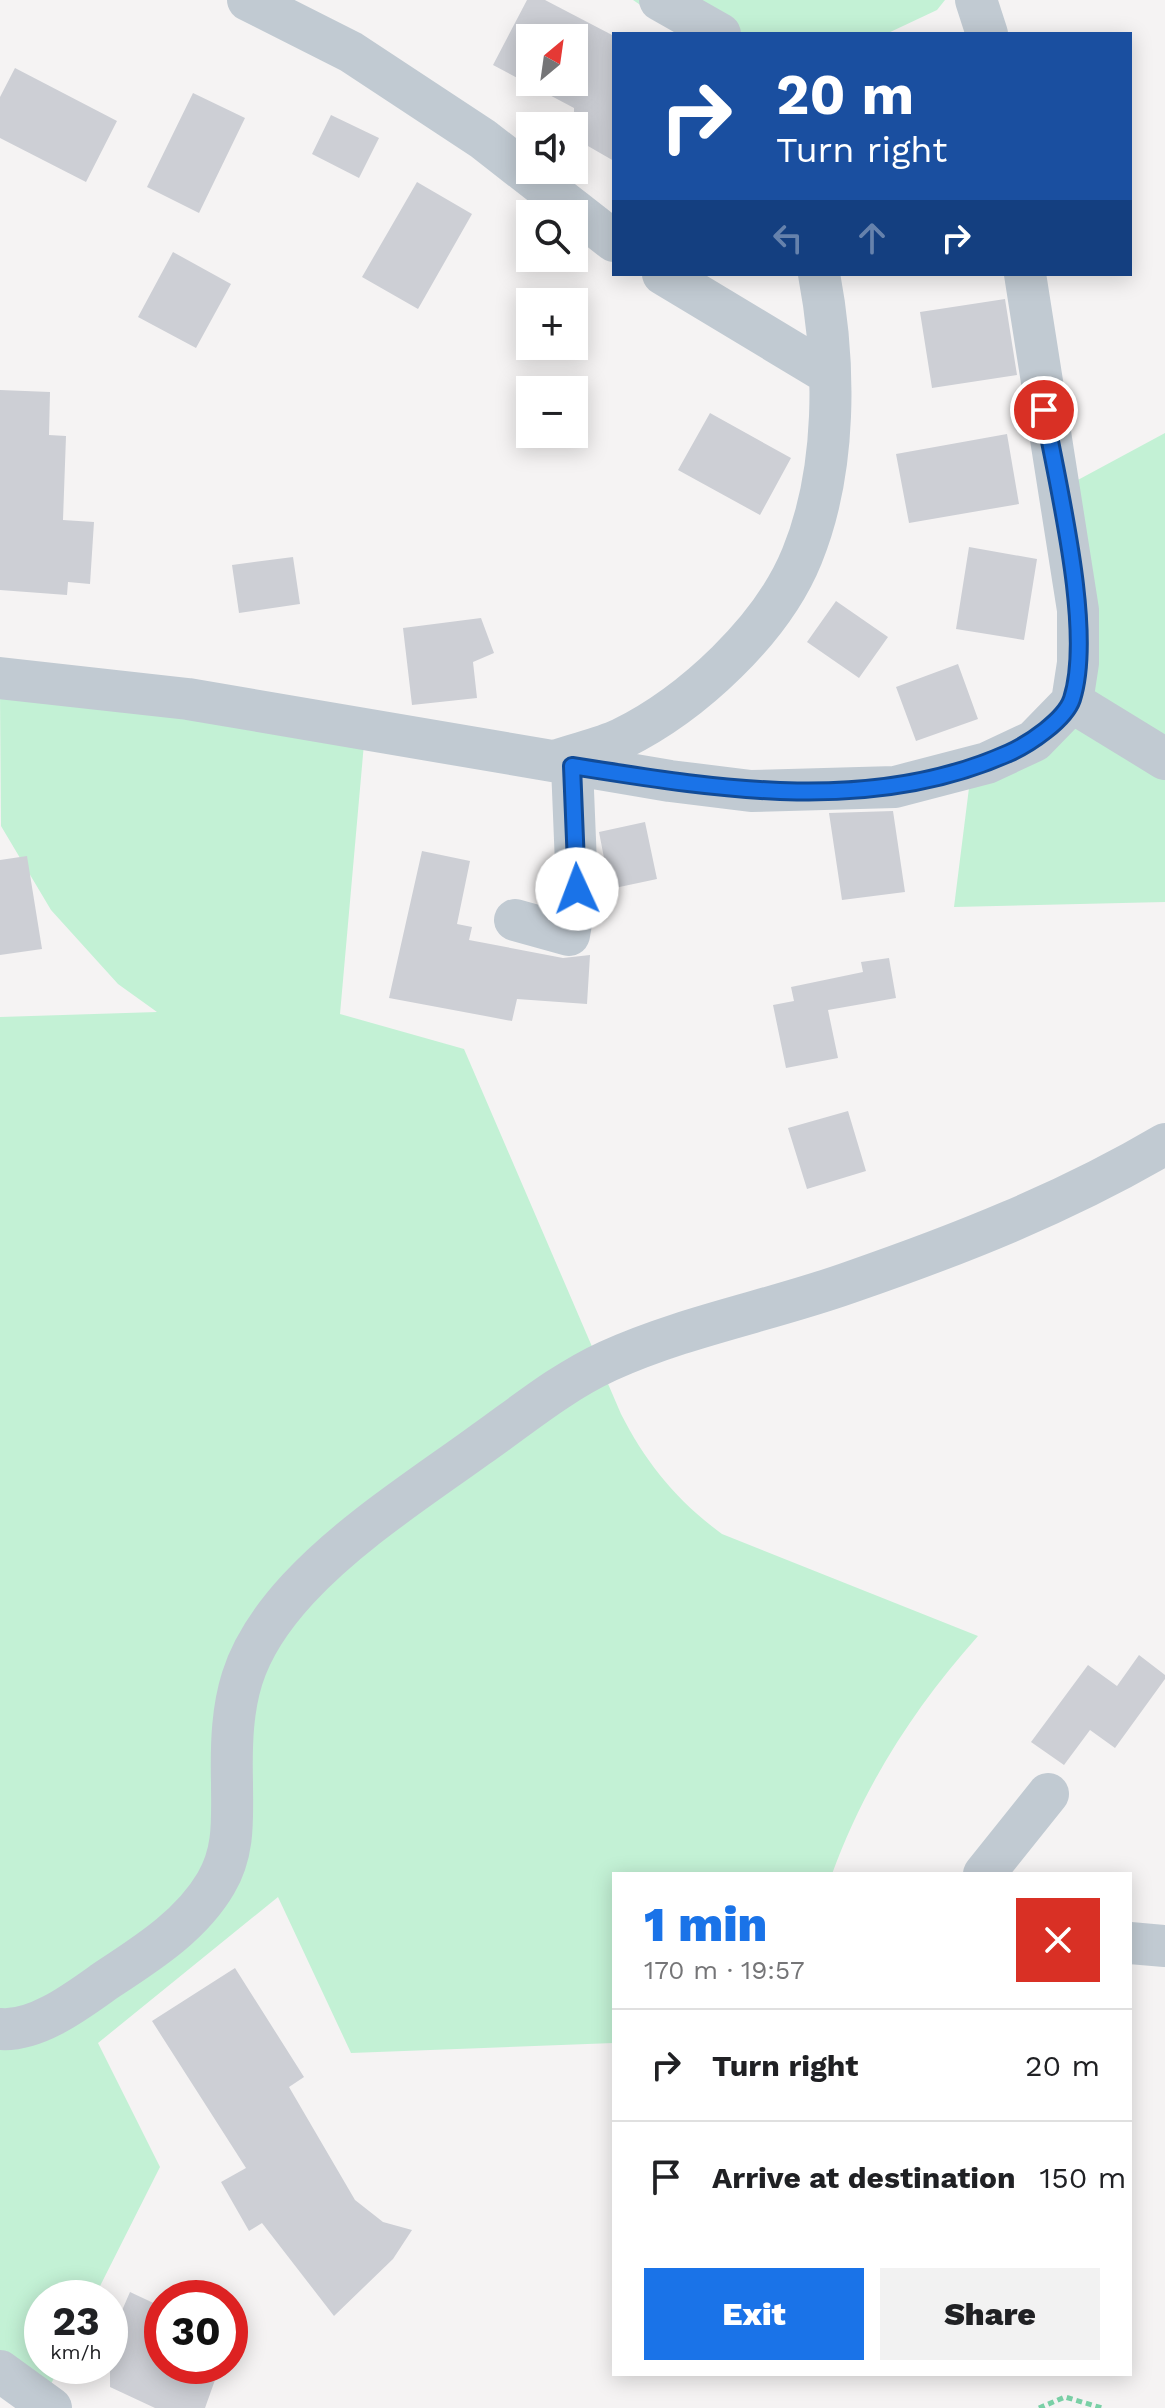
<!DOCTYPE html>
<html lang="en">
<head>
<meta charset="utf-8">
<style>
  :root { --surface:#fff; --page:#f2f2f2; --text:#202124; --muted:#757577; --line:#e0e0e0; --accent:#1a73e8 }
  body { margin:0; font-family:"Work Sans",sans-serif; background:var(--page); color:var(--text); height:100vh; display:flex; flex-direction:column; font-size:30px; white-space:nowrap }
  * { box-sizing:border-box; margin:0 }
  p { font-size:26px; color:var(--muted) }
  .icon { flex:none; width:44px; height:44px; fill:none; stroke:currentColor; stroke-width:2; stroke-linecap:round; stroke-linejoin:round }
  .map { position:relative; flex:1; overflow:hidden }
  .side { position:absolute; left:612px; top:1872px; width:520px; height:504px; display:flex; flex-direction:column; background:var(--surface); border-radius:0px; box-shadow:0 4px 20px #0003 }
  .side>* { flex:none }
  .top-card { position:absolute; left:612px; top:32px; width:520px; height:244px; border-radius:0px; box-shadow:0 4px 20px #0003; background:#1a4fa0; color:#fff; overflow:hidden }
  .needle { width:52px; rotate:29deg }
  .buttons { position:absolute; left:516px; top:24px; display:grid; gap:16px }
  .buttons a { display:grid; place-items:center; width:72px; height:72px; border-radius:0px; background:var(--surface); box-shadow:0 4px 20px #0003; font-size:40px }
  .speed { position:absolute; left:24px; top:2280px; display:flex; gap:16px; font-size:40px; font-weight:700; text-align:center }
  .speed>* { display:grid; place-content:center; width:104px; height:104px; border-radius:50%; background:var(--surface); box-shadow:0 4px 20px #0003; line-height:1 }
  .speed small { font-size:20px; font-weight:400 }
  .speed .limit { border:12px solid #d22; background:#fff; color:#111 }
  .pin { position:absolute; display:grid; place-items:center; width:68px; height:68px; color:#fff; margin:-34px; border:4px solid #fff; border-radius:50%; box-shadow:0 2px 8px #0007 }
  .me { position:absolute; width:88px; margin:-44px; rotate:358deg; stroke-linejoin:round; filter:drop-shadow(0 0 6px #0008) }
  .turn { display:flex; align-items:center; gap:28px; height:168px; padding:0 32px; font-size:36px }
  .turn .icon { width:104px; height:104px; stroke-width:2.5 }
  .turn b { display:block; font-size:56px; line-height:68px }
  .lanes { display:flex; align-items:center; height:76px; padding:0 32px; background:#0003; justify-content:center; gap:40px; direction:ltr }
  .lanes .off { opacity:.35 }
  .round { display:grid; place-items:center; flex:none; width:84px; height:84px; border-radius:0px; background:var(--page) }
  .head { display:flex; align-items:center; justify-content:space-between; height:136px; padding:0 32px }
  h1 { font-size:48px; font-weight:800; line-height:60px; color:var(--accent) }
  .button { display:flex; gap:16px; margin-top:auto; padding:16px 32px }
  .button a { flex:1; height:92px; border-radius:0px; background:var(--accent); color:#fff; font-size:32px; font-weight:800; line-height:92px; text-align:center }
  .button a+a { background:var(--page); color:var(--text) }
  ul { padding:0; list-style:none }
  li { display:flex; align-items:center; gap:24px; height:112px; padding:0 32px; border-top:2px solid var(--line) }
  li div { flex:1 }
  li b { display:block; font-size:30px }
  li em { font-style:normal }
  .map>svg:first-child { display:block }
</style>
</head>
<body>
<div class="map">
<svg width="1165" height="2408" viewBox="0 0 1165 2408">
  <rect width="100%" height="100%" fill="#f5f3f3"/>
  <path fill="#c3f1d5" d="M633,0H945L937,10L886,34H683Z
    M1165,433V902L954,907L970,780L1072,709L1050,495Z
    M0,693L366,721L340,1014L464,1049L621,1414C646,1463 677,1501 722,1534L978,1636C914,1708 865,1784 832,1874H614V2043L351,2053L278,1897L98,2043L160,2167L94,2298H42V2366H60L46,2394L0,2355V1017L157,1012L118,984L51,910L1,826Z"/>
  <path fill="#cdcfd5" fill-rule="evenodd" d="M527,0H545L614,36V161L574,138V108L493,65ZM530,38H574V82H530Z
    M15,68L117,121L86,182L0,138V97Z
    M193,93L245,118L199,213L147,187Z
    M331,115L379,138L359,178L312,154Z
    M417,182L472,214L418,309L362,277Z
    M173,252L231,284L196,348L138,317Z
    M1005,299L1017,375L932,388L920,312Z
    M0,390L50,392L49,435L66,436L63,520L94,522L90,584L68,582L67,595L0,590Z
    M710,413L791,458L760,515L678,470Z
    M1007,434L1019,504L909,523L896,454Z
    M969,547L1037,559L1024,640L956,629Z
    M293,557L300,604L239,613L232,565Z
    M836,601L888,637L859,678L807,642Z
    M481,618L494,653L473,662L477,698L412,705L403,628Z
    M958,664L978,719L916,741L896,687Z
    M893,811L905,892L842,900L829,813Z
    M645,822L657,879L610,889L599,832Z
    M422,851L470,861L457,924L472,927L469,940L563,958L590,955L587,1004L517,999L512,1021L389,998Z
    M27,856L42,949L0,955V860Z
    M889,958L896,998L828,1010L838,1058L786,1068L773,1005L794,1001L791,987L863,972L861,962Z
    M848,1111L866,1171L807,1189L788,1128Z
    M1139,1655L1165,1675V1679L1115,1748L1090,1730L1064,1765L1031,1742L1088,1665L1117,1686Z
    M235,1968L304,2077L289,2087L355,2200L383,2222L412,2230L393,2259L334,2316L262,2223L249,2231L221,2182L246,2168L152,2021Z
    M130,2292L162,2307V2366H220L205,2408H155L110,2387V2338Z"/>
  <g fill="none" stroke-linecap="round" stroke-linejoin="round">
    <path stroke="#7ad0a6" stroke-width="5" stroke-dasharray="6 4" stroke-linecap="butt" d="M1039,2408L1065,2397L1102,2408"/>
    <path stroke="#c1cad2" stroke-width="42" d="M248,0L351,52L483,139L614,241
      M660,0L720,34
      M976,0L987,34
      M663,274L829,374
      M0,678L188,699L670,781L751,791L895,787L987,763L1034,741L1072,702L1078,663V610L1025,274
      M1072,702L1165,759
      M558,760C578,753 602,748 621,739C692,704 772,630 802,556C837,470 836,364 819,274
      M515,920L569,935L577,889L572,766
      M984,1874L1048,1794
      M1130,1943L1165,1946
      M0,2029C36,2032 77,2001 105,1981C146,1954 191,1926 216,1883C235,1851 232,1818 232,1783C230,1699 239,1653 298,1589C349,1534 416,1491 477,1447C520,1417 560,1383 608,1361C685,1326 769,1311 848,1283C958,1245 1065,1203 1165,1144
      M0,2371L51,2408"/>
  </g>
  <g fill="none" stroke-linecap="round" stroke-linejoin="round">
    <g stroke="#114b97" stroke-width="20">
      <path id="route" d="M577,889L572,766C717,789 871,815 1009,753C1029,744 1065,720 1072,699C1094,630 1057,483 1044,410"/>
    </g>
    <use href="#route" stroke="#1a73e8" stroke-width="14"/>
  </g>
</svg>
<div class="buttons">
<a><svg class="needle" viewBox="-14 -14 28 28"><path d="M0-13l5 13h-10z" fill="#e53935"/><path d="M0 13l5-13h-10z" fill="#757577"/></svg></a>
<a><svg class="icon" aria-label="sound" viewBox="0 0 24 24"><path d="M4 9h4l5-4v14l-5-4H4zM17 9q2 3 0 6"/></svg></a>
<a><svg class="icon" aria-label="search" viewBox="0 0 24 24"><circle cx="10" cy="10" r="6"/><path d="M15 15l6 6"/></svg></a>
<a>+</a>
<a>−</a>
</div>
<div class="speed"><div>23<small>km/h</small></div><div class="limit">30</div></div>
<div class="pin" style="left:1044px;top:410px;background:#d93025"><svg class="icon" aria-label="arrive" viewBox="0 0 24 24"><path d="M6 21V4h12l-3 4 3 4H6"/></svg></div>
<svg class="me" style="left:577px;top:889px" viewBox="-20 -20 40 40"><circle r="19" fill="#fff"/><path d="M0-13L10 11 0 6-10 11z" fill="#1a73e8"/></svg>
<div class="top-card">
<div class="turn"><svg class="icon" aria-label="right" viewBox="0 0 24 24"><path d="M7 20v-9h11M14 6l5 5-5 5"/></svg><div><b>20 m</b>Turn right</div></div>
<div class="lanes"><svg class="icon off" aria-label="left" viewBox="0 0 24 24"><path d="M17 20v-9H6M10 6l-5 5 5 5"/></svg><svg class="icon off" aria-label="ahead" viewBox="0 0 24 24"><path d="M12 20V5M6 11l6-6 6 6"/></svg><svg class="icon" aria-label="right" viewBox="0 0 24 24"><path d="M7 20v-9h11M14 6l5 5-5 5"/></svg></div>
</div>
<section class="side">
<div class="head"><div><h1>1 min</h1><p>170 m · 19:57</p></div><a class="round" style="background:#d93025;color:#fff"><svg class="icon" aria-label="close" viewBox="0 0 24 24"><path d="M6 6l12 12M18 6L6 18"/></svg></a></div>
<ul>
<li><svg class="icon" aria-label="right" viewBox="0 0 24 24"><path d="M7 20v-9h11M14 6l5 5-5 5"/></svg><div><b>Turn right</b></div><em>20 m</em></li>
<li><svg class="icon" aria-label="arrive" viewBox="0 0 24 24"><path d="M6 21V4h12l-3 4 3 4H6"/></svg><div><b>Arrive at destination</b></div><em>150 m</em></li>
</ul>
<div class="button"><a>Exit</a><a>Share</a></div>
</section>
</div>
</body>
</html>
